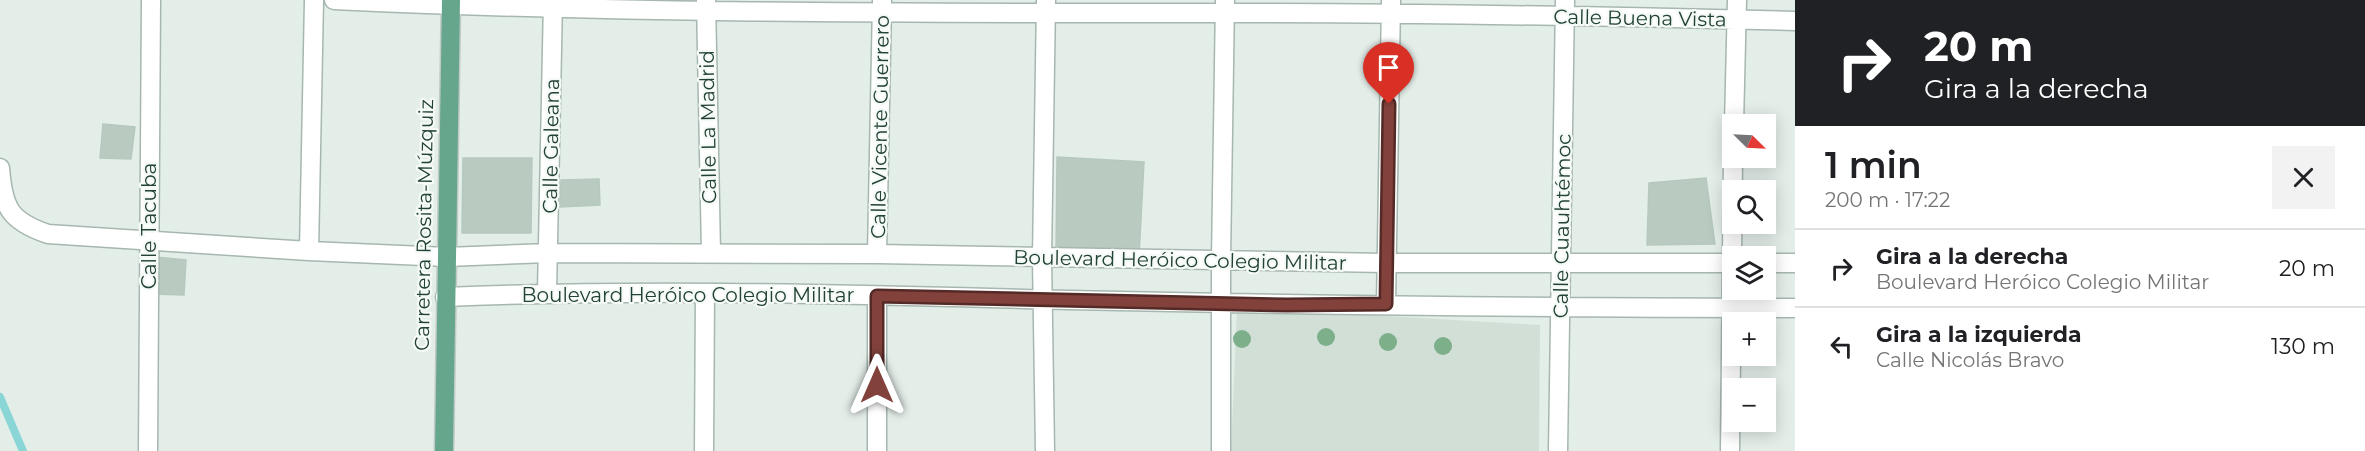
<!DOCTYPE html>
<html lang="es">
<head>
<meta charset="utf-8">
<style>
  :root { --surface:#fff; --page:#f2f2f2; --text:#202124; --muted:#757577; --line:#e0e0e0 }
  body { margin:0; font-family:Montserrat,sans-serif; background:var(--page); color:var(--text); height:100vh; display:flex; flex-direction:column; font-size:22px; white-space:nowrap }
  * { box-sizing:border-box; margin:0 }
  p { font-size:20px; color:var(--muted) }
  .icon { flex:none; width:33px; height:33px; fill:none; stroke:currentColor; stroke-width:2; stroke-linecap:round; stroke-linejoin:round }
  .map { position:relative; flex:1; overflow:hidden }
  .details { display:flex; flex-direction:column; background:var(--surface); width:570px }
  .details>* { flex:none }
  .hud { background:#202124; color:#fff; overflow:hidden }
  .needle { width:39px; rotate:114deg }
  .controls { position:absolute; left:1722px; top:114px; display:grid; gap:12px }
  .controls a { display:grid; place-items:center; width:54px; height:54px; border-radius:0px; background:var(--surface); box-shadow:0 3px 15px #0003; font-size:30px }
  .pin { position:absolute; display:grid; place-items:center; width:51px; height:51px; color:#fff; margin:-62px -26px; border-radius:50% 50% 50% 0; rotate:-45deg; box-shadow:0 0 6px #0007 }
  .pin .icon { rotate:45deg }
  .me { position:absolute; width:66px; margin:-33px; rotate:0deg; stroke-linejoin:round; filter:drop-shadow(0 0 4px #0008) }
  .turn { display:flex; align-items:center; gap:21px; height:126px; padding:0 30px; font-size:27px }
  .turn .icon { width:78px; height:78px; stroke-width:2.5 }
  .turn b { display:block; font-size:42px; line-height:51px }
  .round { display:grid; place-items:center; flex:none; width:63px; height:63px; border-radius:0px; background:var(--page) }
  .overview { display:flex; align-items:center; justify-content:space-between; height:102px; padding:0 30px }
  h1 { font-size:36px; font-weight:600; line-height:45px }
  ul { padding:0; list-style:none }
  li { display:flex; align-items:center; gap:18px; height:78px; padding:0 30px; border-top:2px solid var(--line) }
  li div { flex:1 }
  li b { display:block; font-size:22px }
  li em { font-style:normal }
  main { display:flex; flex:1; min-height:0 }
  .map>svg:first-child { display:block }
</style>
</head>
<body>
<main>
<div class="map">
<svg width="1795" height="451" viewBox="0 0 1795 451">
  <rect width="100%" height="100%" fill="#e4eee9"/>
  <path fill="#d2dfd7" d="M1237,307L1540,325L1539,451H1231Z"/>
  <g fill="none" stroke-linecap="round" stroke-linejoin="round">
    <path stroke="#8ad5d6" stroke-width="8" d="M0,397L23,451"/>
  </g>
  <path fill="#b9cac1" stroke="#b6c9be" stroke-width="1.5" d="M103,124L135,127L131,159L100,158Z
    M1057,157L1144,162L1139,257L1056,256Z
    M463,158H532L531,233H462Z
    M1706,178L1715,244L1647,245L1649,183Z
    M599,179L600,205L560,207L561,180Z
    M155,257L186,260L184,295L152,294Z"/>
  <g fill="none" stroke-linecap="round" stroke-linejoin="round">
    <g stroke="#a6b7af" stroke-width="21">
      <path id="minor" d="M334,0C630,14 926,13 1222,13C1413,13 1604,16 1795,21
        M706,0L711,253
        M1734,124L1737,0
        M0,168C3,207 9,221 48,234L309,251L447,257L549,253L877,254L1386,263H1732
        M309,251L314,0
        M877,254L882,2
        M1766,263H1795
        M547,292L553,0
        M445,297C653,288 861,295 1069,300C1311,305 1553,308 1795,308
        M1386,304L1391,0
        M148,451L151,0
        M704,451L705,293
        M877,451V296
        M1045,451L1042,258L1046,0
        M1221,451V260L1225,0
        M1558,451L1565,0
        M1730,451L1733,158"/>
    </g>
    <g stroke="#c1cac6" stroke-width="21">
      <path id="major" d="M444,451L451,0"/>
    </g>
    <use href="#minor" stroke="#fff" stroke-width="18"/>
    <use href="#major" stroke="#66a68d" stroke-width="18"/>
  </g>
  <g fill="#7eaf8b">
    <circle cx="1326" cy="337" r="9"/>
    <circle cx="1242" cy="339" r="9"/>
    <circle cx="1388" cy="342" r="9"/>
    <circle cx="1443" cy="346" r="9"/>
  </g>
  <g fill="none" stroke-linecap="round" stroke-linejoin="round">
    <g stroke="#542a26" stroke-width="15">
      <path id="route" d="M877,385V296L1287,305L1386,304L1389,104"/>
    </g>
    <use href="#route" stroke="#82413b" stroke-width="10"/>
  </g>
  <g text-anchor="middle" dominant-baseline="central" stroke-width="4.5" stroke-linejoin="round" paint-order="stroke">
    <g font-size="20" fill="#224235" stroke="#f5faf7">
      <text transform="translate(1640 18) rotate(1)">Calle Buena Vista</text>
      <text transform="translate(708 127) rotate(-91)">Calle La Madrid</text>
      <text transform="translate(880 127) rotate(-89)">Calle Vicente Guerrero</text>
      <text transform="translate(551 146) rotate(-89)">Calle Galeana</text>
      <text transform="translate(424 225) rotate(-89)">Carretera Rosita-Múzquiz</text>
      <text transform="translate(149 226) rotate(-90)">Calle Tacuba</text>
      <text transform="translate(1562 226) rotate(-89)">Calle Cuauhtémoc</text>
      <text transform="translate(1180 260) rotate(1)">Boulevard Heróico Colegio Militar</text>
      <text x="688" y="295">Boulevard Heróico Colegio Militar</text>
    </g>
  </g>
</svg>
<div class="controls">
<a><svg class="needle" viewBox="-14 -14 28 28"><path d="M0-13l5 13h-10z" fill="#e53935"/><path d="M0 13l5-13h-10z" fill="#757577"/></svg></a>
<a><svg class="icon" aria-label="search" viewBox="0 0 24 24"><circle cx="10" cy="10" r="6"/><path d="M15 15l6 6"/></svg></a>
<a><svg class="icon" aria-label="layers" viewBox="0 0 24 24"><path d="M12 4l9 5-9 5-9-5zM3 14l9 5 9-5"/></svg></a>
<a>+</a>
<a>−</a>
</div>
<div class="pin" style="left:1389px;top:104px;background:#d93025"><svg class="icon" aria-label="arrive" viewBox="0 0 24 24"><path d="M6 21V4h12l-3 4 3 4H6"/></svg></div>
<svg class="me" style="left:877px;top:385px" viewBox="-20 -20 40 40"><path d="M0-17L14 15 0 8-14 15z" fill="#82413b" stroke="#fff" stroke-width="4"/></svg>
</div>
<section class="details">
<div class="hud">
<div class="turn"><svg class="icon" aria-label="right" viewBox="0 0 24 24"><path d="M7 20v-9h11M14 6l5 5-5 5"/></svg><div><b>20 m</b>Gira a la derecha</div></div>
</div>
<div class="overview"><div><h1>1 min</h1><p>200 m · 17:22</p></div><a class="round"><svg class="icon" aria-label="close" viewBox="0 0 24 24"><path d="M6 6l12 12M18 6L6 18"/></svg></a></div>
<ul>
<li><svg class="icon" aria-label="right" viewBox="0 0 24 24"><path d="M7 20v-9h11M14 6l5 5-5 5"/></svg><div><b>Gira a la derecha</b><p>Boulevard Heróico Colegio Militar</p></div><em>20 m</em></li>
<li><svg class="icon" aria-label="left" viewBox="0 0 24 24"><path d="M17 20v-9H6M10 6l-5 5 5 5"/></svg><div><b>Gira a la izquierda</b><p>Calle Nicolás Bravo</p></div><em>130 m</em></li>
</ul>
</section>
</main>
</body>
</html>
